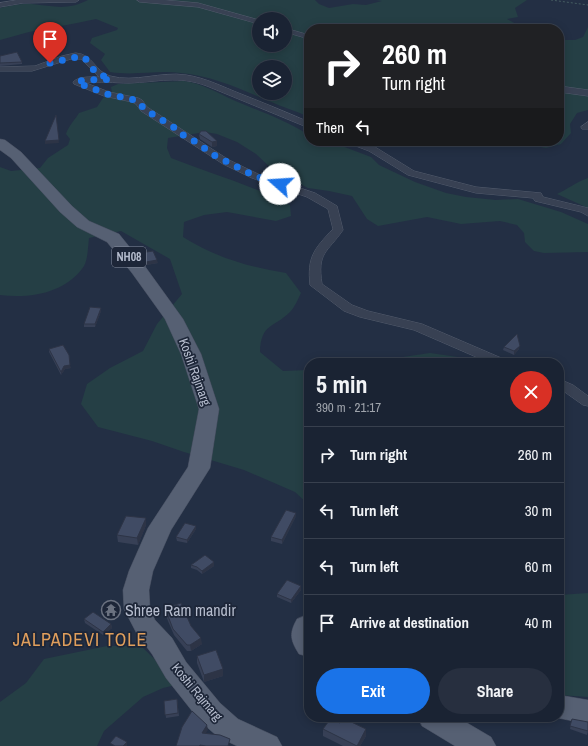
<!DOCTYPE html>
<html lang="en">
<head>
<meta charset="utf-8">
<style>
  :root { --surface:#1a2333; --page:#272f3f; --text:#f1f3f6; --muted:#9fa4ac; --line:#38404e; --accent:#1a73e8 }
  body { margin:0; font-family:"Archivo Narrow",sans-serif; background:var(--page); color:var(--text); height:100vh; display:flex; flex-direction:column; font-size:15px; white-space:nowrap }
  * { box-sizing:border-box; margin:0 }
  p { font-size:13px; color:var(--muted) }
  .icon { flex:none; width:22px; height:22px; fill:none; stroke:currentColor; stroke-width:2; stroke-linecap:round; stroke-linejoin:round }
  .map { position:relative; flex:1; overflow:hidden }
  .drawer { position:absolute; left:304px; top:358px; width:260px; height:364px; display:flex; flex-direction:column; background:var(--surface); border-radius:16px; box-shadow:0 2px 10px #0003,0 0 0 1px var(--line) }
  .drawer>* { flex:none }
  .hud { position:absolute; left:304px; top:24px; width:260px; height:122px; border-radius:16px; box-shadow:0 2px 10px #0003,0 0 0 1px var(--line); background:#202124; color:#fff; overflow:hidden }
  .fabs { position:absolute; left:252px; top:12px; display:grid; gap:8px }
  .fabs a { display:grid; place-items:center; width:40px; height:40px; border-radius:50%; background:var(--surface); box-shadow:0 2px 10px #0003,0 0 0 1px var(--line); font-size:20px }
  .pin { position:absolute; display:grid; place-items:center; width:34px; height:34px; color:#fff; margin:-41px -17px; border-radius:50% 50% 50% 0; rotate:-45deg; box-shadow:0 0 4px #0007 }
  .pin .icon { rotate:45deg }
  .me { position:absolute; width:44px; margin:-22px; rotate:289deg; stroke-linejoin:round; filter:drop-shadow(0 0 3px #0008) }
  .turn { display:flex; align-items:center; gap:14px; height:84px; padding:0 12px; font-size:18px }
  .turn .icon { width:52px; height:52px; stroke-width:2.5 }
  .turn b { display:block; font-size:28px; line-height:34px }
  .then { display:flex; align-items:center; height:38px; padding:0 12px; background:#0003; gap:8px; font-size:15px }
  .round { display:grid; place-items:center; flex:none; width:42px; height:42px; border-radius:21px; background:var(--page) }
  .headline { display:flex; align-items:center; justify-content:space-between; height:68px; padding:0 12px }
  h1 { font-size:24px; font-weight:700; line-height:30px }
  .cta { display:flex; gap:8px; margin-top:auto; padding:8px 12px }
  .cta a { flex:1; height:46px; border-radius:24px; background:var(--accent); color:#fff; font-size:16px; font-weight:700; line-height:46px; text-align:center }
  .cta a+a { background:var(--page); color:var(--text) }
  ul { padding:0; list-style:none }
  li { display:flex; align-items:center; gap:12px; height:56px; padding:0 12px; border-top:1px solid var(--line) }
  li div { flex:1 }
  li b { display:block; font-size:15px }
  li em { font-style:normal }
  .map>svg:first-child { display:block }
</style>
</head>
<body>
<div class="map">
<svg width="588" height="746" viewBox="0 0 588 746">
  <rect width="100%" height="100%" fill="#232f44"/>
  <path fill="#253f45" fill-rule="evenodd" d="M88,0H315L319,4L329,8L353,4L366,5L382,1L376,0H527L515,8L518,17L507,19L525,29H487L457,26L429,29H309V117C296,111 282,107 269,101C240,89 213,76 181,73C157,70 134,76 110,72L101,60L105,54L90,43L92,38L117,30L118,28L96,19L77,23L29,32L0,40V8C10,6 21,3 32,4C53,6 67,11 88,0ZM259,19H285V45H259ZM259,67H285V93H259Z
    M588,27V110L577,113L570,124L571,133L561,144L546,148L508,141H559V40H575L583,37Z
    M184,81C203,84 216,92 233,100C259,111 285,120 309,135V141H328L334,143L371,157L379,165L415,182L446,193L466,197L496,200L518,199L561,212L588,224V252L544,253L534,251L525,242L524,233L517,225L500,221L461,224L427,217L378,226L367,219L352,196L329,191L308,188L273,170L256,154L237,142L217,134L205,132L168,138L167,148L171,158C211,174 252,185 290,205L291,216L276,221L227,212L204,215L184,222L183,237C215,257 248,267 286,273L301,293C298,299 295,307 290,312C274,328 261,323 260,352L283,371L309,370V505L295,492L244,470L184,452L152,441L98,427L81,404L87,384L110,368L143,351L157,324L182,294L170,259L121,231L89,238C88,246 88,259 84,266C66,293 30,299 0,295V167L11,171L40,168L48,158L68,145L70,139L66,134C69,125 75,120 79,113L97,107L103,98L112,93L111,87L118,84Z
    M588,178V208L557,194C568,189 576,182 588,178Z
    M430,353L458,357L471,363H362Z
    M588,593V697L559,695V595Z
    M107,646H141L180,684L163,688L143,697L104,731L97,746H0V702L26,683L44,659Z"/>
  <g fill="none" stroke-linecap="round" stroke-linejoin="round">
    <g stroke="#535c6d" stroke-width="1">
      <path id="minor" d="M17,0H79L76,2L23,3L0,7V3Z
        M137,0H164L198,3L259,20V24L198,7L140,2Z
        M285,28L309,35V39L285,32Z
        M76,53C93,54 95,72 110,76C135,83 161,71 186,75C206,78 223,87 241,94C264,103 286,112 309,122V128L207,86C178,75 158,82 129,83C114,83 100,81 86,83L109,92L138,98L142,100L147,107L229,160L258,174L315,193L337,206L343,230C327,253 317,252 322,284L352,305L368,311L422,324L506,360L507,363H490L414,330L360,317L344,311L310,285C307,257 314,249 333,229L328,209L307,197L252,178L223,164L141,111L136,104L132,102L104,96L74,84L73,82C79,76 91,77 99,77L81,59H71L32,71H0V67L35,66L62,56Z
        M559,86L588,90V96L559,92Z
        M588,122V129H582L581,127Z
        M346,141H359L375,147L414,171L476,187L541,193L543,197L588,208V216L581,212L535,201L533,198L476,193L408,175L369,151L348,143Z
        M559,379L573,385L588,396V406L583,405L559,388Z"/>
    </g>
    <g stroke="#424a5c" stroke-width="1">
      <path id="primary" d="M0,139L5,140L21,152L72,206L89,221L119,234L144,265L183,319L201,354L219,409L210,468L171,530L153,571L149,590L150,609L155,620L172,638L186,662L220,703L238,719L277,737L282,746H237L218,737L200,721L166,678L152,654L137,634L124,609L123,590L129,571L148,528L188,467L199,409L181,354L165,319L132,273L107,242L77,227L60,212L11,158L0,150Z
        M309,614V657L299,654C290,640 289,633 297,619Z
        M559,695L588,700V724L553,717H559Z
        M418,717H457L491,737L496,746H455L422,726Z"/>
    </g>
    <path stroke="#445c61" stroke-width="1" stroke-dasharray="2 2" stroke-linecap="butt" d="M551,0L588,5"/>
    <use href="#minor" fill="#384153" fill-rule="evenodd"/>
    <use href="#primary" fill="#566073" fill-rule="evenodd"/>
  </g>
  <path fill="#374056" d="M0,56L22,62V64L0,66Z
    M199,134L217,141V146L212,147L200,139Z
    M140,253L158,263L146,265L140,257Z
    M101,308V311L95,327H84V324Z
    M504,347L519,349L514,355L503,350Z
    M49,349L71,368L65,369L61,375L49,352Z
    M296,516L282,544L271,541V537Z
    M146,518V525L138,545L118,542L117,535Z
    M196,526V529L187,543L177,541L176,537Z
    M214,562V566L202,574L197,570L191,568V565Z
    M301,586V590L291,603L277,597V594Z
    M165,608L191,626L202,644L191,651H187L174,635L165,614Z
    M84,619L111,624L112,628L103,635L85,623Z
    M197,656L223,676L204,682L197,663Z
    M177,699L179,716L166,718L164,701Z
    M572,719L588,731L587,735L570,729Z
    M323,729L366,736L360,746H343L323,736Z"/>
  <path fill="#2d3446" d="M56,115L59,143L45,144V141Z
    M217,141V146L212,147V142Z
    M157,260L158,263L146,265V262Z
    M101,308V311L95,327V324Z
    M520,346L519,349L514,355V351Z
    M70,365L71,368L65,369L61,375V372L64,366Z
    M296,513V516L282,544V540Z
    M146,518V525L138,545L137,538Z
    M196,526V529L187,543V540Z
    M214,562V566L202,574V571Z
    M301,586V590L291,603V600Z
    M111,624L112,628L103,635V632Z
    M201,638L202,644L191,651L190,645Z
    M223,669V676L204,682V675Z
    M207,725L208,730L203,738L202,733Z
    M366,729V736L360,746H357Z
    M127,742V746H123Z"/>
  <path fill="#404b64" stroke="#2d3446" d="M17,52L22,62L0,63V56Z
    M56,115L59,140L45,141Z
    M201,131H206L217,141L212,142L199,134Z
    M153,251L157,260L146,262L140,253Z
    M90,307L101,308L95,324H84Z
    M517,334L520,346L514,351L504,347Z
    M63,345L69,355L70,365L64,366L61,372L49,349Z
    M286,510L296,513L282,540L271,537Z
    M126,516L146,518L137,538L117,535Z
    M185,523L196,526L187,540L176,537Z
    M205,555L214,562L202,571L197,567L191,565Z
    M287,580L301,586L291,600L277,594Z
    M181,603L191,626L201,638L190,645H187L173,629L165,608Z
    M93,612L111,624L103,632L84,619Z
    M216,650L223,669L204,675L197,656Z
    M177,699L178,713L165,715L164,701Z
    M192,711L207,725L202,733L220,735L230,739L228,746H206L200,745L199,746H176L182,727Z
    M331,718L340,723L343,718L366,729L357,746L323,729Z
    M572,719L588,722V731L570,726Z
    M116,736L127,742L123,746H115L110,743Z"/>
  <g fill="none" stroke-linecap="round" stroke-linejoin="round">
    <path stroke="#1a73e8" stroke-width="7" stroke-dasharray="0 12.6" d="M50,63L81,56L85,58L96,73L111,79C99,81 88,78 77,82L78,83L107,94L135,100L139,102L144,109L180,131L184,136L198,143L212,154L255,176L280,184"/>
  </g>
  <defs>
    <g id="temple-ring" transform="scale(1)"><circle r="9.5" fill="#1d2638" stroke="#6b7280" stroke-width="1.5"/><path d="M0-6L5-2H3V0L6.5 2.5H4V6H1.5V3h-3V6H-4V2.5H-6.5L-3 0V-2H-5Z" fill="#6b7280"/></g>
  </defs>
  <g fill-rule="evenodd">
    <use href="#temple-ring" x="111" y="610"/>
  </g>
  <g text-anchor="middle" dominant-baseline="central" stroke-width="3.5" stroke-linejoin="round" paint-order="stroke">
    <rect fill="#1d2638" stroke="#878fa0" stroke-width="1" x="112" y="247" width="34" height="20" rx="3"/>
    <g font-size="12" font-weight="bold" fill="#b5bccd">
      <text x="129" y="257">NH08</text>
    </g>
    <g font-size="13" fill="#b5bccd" stroke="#1d2638">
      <text transform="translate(195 372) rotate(70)">Koshi Rajmarg</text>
      <text transform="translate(197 692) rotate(50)">Koshi Rajmarg</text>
    </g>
    <g font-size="16" fill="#b5bccd" stroke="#1d2638" text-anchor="start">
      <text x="125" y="610">Shree Ram mandir</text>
    </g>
    <g font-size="18" letter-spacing="1" fill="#e19f5c" stroke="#1d2638">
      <text x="80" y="639">JALPADEVI TOLE</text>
    </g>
  </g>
</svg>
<div class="fabs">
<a><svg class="icon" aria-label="sound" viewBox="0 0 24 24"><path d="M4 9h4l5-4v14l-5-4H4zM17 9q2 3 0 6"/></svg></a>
<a><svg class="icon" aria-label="layers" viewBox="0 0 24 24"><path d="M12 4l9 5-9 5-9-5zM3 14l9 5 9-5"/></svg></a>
</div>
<div class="pin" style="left:50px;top:63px;background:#d93025"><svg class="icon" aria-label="arrive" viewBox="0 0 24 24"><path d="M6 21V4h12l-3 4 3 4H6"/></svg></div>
<svg class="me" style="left:280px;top:184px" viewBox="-20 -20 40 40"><circle r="19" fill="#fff"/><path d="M0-13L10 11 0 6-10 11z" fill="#1a73e8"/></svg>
<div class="hud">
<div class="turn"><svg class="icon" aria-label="right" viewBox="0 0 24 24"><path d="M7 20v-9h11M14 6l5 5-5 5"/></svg><div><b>260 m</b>Turn right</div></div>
<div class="then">Then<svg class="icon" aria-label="left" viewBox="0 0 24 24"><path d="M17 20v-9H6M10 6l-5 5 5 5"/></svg></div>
</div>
<section class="drawer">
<div class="headline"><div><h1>5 min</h1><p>390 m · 21:17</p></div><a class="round" style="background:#d93025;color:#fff"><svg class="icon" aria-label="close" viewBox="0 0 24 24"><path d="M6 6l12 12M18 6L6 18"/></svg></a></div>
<ul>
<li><svg class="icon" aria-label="right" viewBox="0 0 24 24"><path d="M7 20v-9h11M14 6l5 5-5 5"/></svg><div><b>Turn right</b></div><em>260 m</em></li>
<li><svg class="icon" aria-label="left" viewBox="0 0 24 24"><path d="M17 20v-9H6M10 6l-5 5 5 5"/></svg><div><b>Turn left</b></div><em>30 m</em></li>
<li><svg class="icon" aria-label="left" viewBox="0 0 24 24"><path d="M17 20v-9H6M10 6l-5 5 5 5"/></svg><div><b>Turn left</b></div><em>60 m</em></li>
<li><svg class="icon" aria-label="arrive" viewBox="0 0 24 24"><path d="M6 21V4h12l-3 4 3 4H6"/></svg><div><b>Arrive at destination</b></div><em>40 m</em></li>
</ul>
<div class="cta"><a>Exit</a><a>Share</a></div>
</section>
</div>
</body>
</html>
